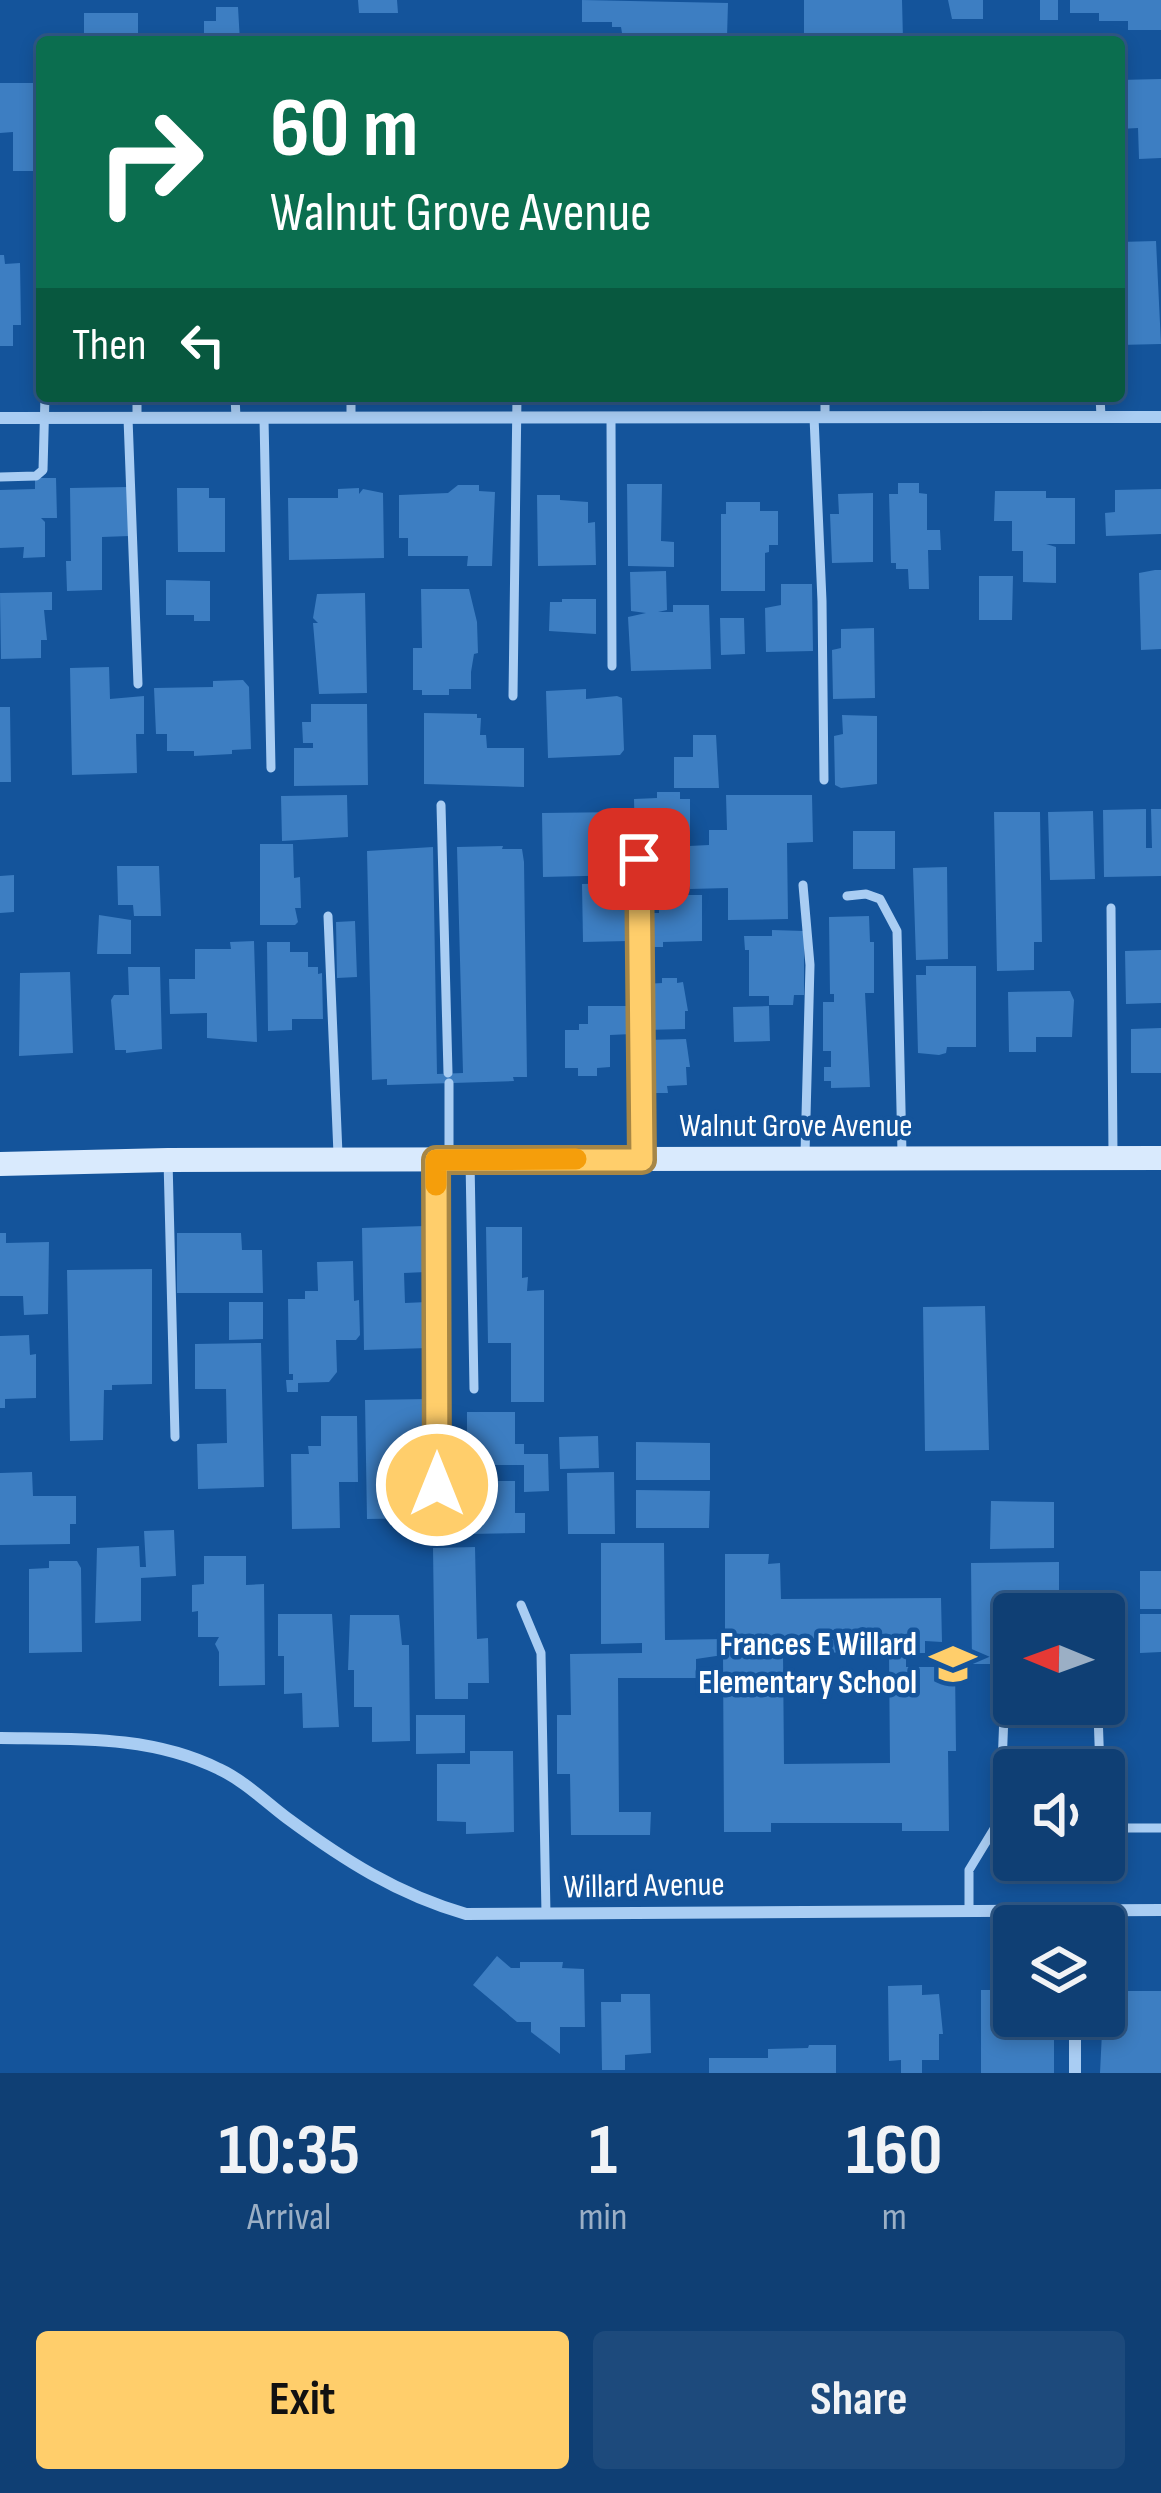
<!DOCTYPE html>
<html lang="en">
<head>
<meta charset="utf-8">
<style>
  :root { --surface:#0f3f74; --page:#1d4a7c; --text:#f1f3f6; --muted:#9bafc5; --line:#2f5886; --accent:#ffce6b }
  body { margin:0; font-family:"Sofia Sans Condensed",sans-serif; background:var(--page); color:var(--text); height:100vh; display:flex; flex-direction:column; font-size:45px; white-space:nowrap }
  * { box-sizing:border-box; margin:0 }
  p { font-size:39px; color:var(--muted) }
  .icon { flex:none; width:66px; height:66px; fill:none; stroke:currentColor; stroke-width:2; stroke-linecap:round; stroke-linejoin:round }
  .map { position:relative; height:2073px; overflow:hidden }
  .drawer { display:flex; flex-direction:column; background:var(--surface); flex:1 }
  .drawer>* { flex:none }
  .hud { position:absolute; left:36px; top:36px; width:1089px; height:366px; border-radius:12px; box-shadow:0 6px 18px #0003,0 0 0 3px var(--line); background:#0b6e4f; color:#fff; overflow:hidden }
  .needle { width:78px; rotate:271deg }
  .tools { position:absolute; left:993px; top:1593px; display:grid; gap:24px }
  .tools a { display:grid; place-items:center; width:132px; height:132px; border-radius:12px; background:var(--surface); box-shadow:0 6px 18px #0003,0 0 0 3px var(--line); font-size:60px }
  .pin { position:absolute; display:grid; place-items:center; width:102px; height:102px; color:#fff; margin:-51px; border-radius:24px; box-shadow:0 6px 18px #0006 }
  .me { position:absolute; width:132px; margin:-66px; rotate:0deg; stroke-linejoin:round; filter:drop-shadow(0 0 9px #0008) }
  .turn { display:flex; align-items:center; gap:42px; height:252px; padding:0 36px; font-size:54px }
  .turn .icon { width:156px; height:156px; stroke-width:2.5 }
  .turn b { display:block; font-size:84px; line-height:102px }
  .then { display:flex; align-items:center; height:114px; padding:0 36px; background:#0003; gap:24px; font-size:45px }
  .eta { display:flex; justify-content:space-evenly; align-items:center; height:204px; text-align:center }
  .eta b { font-size:72px; font-weight:700; line-height:84px }
  .action { display:flex; gap:24px; margin-top:auto; padding:24px 36px }
  .action a { flex:1; height:138px; border-radius:12px; background:var(--accent); color:#111; font-size:48px; font-weight:700; line-height:138px; text-align:center }
  .action a+a { background:var(--page); color:var(--text) }
  .map>svg:first-child { display:block }
</style>
</head>
<body>
<div class="map">
<svg width="1161" height="2073" viewBox="0 0 1161 2073">
  <rect width="100%" height="100%" fill="#14549b"/>
  <path fill="#3d7ec2" fill-rule="evenodd" d="M358,0H397L398,13H359Z
    M582,0L728,3L727,37L669,38V42H657V34L623,39L621,27H612V22H582Z
    M804,0H902L903,40L804,41Z
    M948,0H983V19H952Z
    M1040,0H1058V20H1040Z
    M1070,0H1161V30H1128V21H1099V13H1070Z
    M216,7H238L240,42H204V21H216Z
    M84,13H138V42H84Z
    M1161,79V158L1139,159L1138,128L1119,129V80Z
    M0,83H42V171H13V132L0,133Z
    M1156,241L1161,344L1119,345V242Z
    M0,255H4L5,264L20,263L21,325H13V346H0Z
    M35,478H56L57,518H41L45,522V557L23,558L24,547L0,548V490L35,489Z
    M898,483H919V493L927,494V530H940L941,550H928L929,589H909L908,569H896V563H891L889,494H898Z
    M627,484H662L661,541L674,542V567L628,566Z
    M458,485H479V491L495,492L492,566H467L468,556H408V538H399V495L448,493Z
    M128,487L129,536L102,537V590L67,591L66,561H71L70,488Z
    M177,488H209V498H225V552H178Z
    M359,488V494L363,489L383,493L384,558L289,560L288,498H338V489Z
    M1161,489V534L1106,536L1105,513L1115,512V490Z
    M995,491H1046V498H1075V544H1046L1056,547V583L1023,582V551H1012V521H994Z
    M873,493V562L832,563L830,514H839L838,494Z
    M537,495H560V500L588,502V523L595,522L596,565L538,566Z
    M726,502H760V511H778V545H769V552L765,553V591H721V514H726Z
    M1155,570H1161V649L1141,650L1139,573Z
    M666,571L667,610L658,612H673V605H709L711,669L631,671L628,617L646,613L631,611L630,572Z
    M979,576H1013L1012,620H979Z
    M166,580L210,581V621H194V615H166Z
    M781,584H812L813,651L766,652L765,608L781,605Z
    M421,589H469L477,622L478,653L474,654L471,672V689H449V695H422V690H413V648H422Z
    M52,592V610H44L47,640H41V658L1,659L0,593Z
    M365,593L367,693L319,694L313,623H318L313,618L317,594Z
    M562,599H596V634L549,631L550,602H562Z
    M720,618H744L745,654L721,655Z
    M874,628L875,698L833,699L832,650L841,648V629Z
    M109,667L110,699L144,696V734H136L137,773L72,775L70,668Z
    M243,680L249,687L251,749L232,750V754L194,756V751H167V734H156L154,688L213,687V681Z
    M586,689V699L617,696L622,698L624,750L620,755L548,758L546,691Z
    M311,704H367L368,785L294,786V748H313V743H303L302,722H311Z
    M0,707H10L11,782H0Z
    M424,713L477,714V718H481L480,735H486L487,748H524V787L424,784Z
    M842,715L877,716V784L841,788L835,785L834,736L843,734Z
    M693,735H716L719,788H674V757H693Z
    M657,792H680V799H690V841H635L634,799L657,798Z
    M347,795L348,837L282,841L281,796Z
    M726,795H812L813,842L787,843L788,919L728,920V888L690,889L689,846L709,845V830H727Z
    M1146,809V848H1152L1151,809H1161V876L1104,877L1103,810Z
    M1093,811L1095,879L1050,880L1048,812Z
    M625,812L627,875L543,877L542,813Z
    M994,812H1040L1042,942H1034V970L997,971Z
    M853,831H895V869H853Z
    M260,844H293L294,878L300,877L301,908H295L298,922L295,925H260Z
    M503,846L502,849H522L524,862L527,1077H513L514,1081L387,1085V1079L372,1080L367,851L433,847L437,1074L463,1073L457,847Z
    M117,866H159L161,916H134L133,905H118Z
    M947,867L948,959L916,960L913,868Z
    M14,875V912L0,913V876Z
    M628,883V941L583,942L582,884Z
    M678,895H702V941L663,942V947H647V913H659V901L678,902Z
    M99,915L131,920V954H97Z
    M869,916L870,942H874V993H865L870,1087L831,1088V1081H824V1067H831V1051H823V1002H834V994H830L829,917Z
    M355,921L357,977L337,978L336,922Z
    M772,930L804,931V995H794L793,1005H769V996H749V950H745L744,936H772Z
    M254,941L257,1042L207,1038V1013L170,1014L169,979H195V949H231L230,942Z
    M267,942H290V952H308V967H318V974L322,973L323,1019H292V1030L268,1031Z
    M1161,950V1003L1126,1004L1125,951Z
    M926,966H976V1047H947L946,1053L939,1055L918,1053L916,975H926Z
    M128,967H160L162,1049L126,1053V1050H115L111,1000L114,995H129Z
    M70,972L73,1053L19,1056L20,973Z
    M662,978H677V983L683,982L688,1011H685V1029L645,1030L644,984L662,983Z
    M1070,991L1074,1000L1072,1037H1036V1052H1009L1008,992Z
    M588,1006H632V1034L610,1035V1067L597,1068V1076H578V1068H565V1030H579V1024H588Z
    M769,1006L770,1041L734,1042L733,1007Z
    M1161,1028V1073H1131V1029Z
    M686,1039L690,1067H686L687,1085L667,1086L668,1093H651V1086H646L645,1040Z
    M425,1226L426,1272L404,1273L405,1303L427,1302L428,1348L364,1350L362,1228Z
    M486,1227H522V1278L528,1277L527,1291L544,1290V1402H511V1343H488Z
    M0,1233H6V1243L49,1242L48,1314L24,1315L23,1296H0Z
    M177,1233H241L242,1250H262L263,1293H177Z
    M353,1261L354,1301L359,1300L360,1335L356,1340H336L337,1372L329,1382L298,1383V1392H287L286,1380H293V1374H289L288,1299H305V1291H318L317,1262Z
    M152,1269V1384L112,1385V1390H104L103,1440L70,1441L67,1270Z
    M229,1302H263V1339L229,1340Z
    M985,1306L989,1450L925,1451L923,1307Z
    M29,1335L30,1355L36,1354V1398L5,1399V1408H0V1336Z
    M261,1343L264,1487L198,1489L197,1444L227,1443L226,1389H195V1344Z
    M429,1399L430,1445H411L412,1472L430,1471L431,1518L367,1519L365,1400Z
    M467,1412H515V1444H524V1454H548L549,1491L524,1492V1465H467Z
    M321,1416H357L358,1482H339L340,1528L292,1529L291,1454H309L308,1446H321Z
    M598,1436L599,1468L560,1469L559,1437Z
    M636,1442L710,1443V1480H636Z
    M32,1472L33,1496H76V1524H70V1544L0,1545V1473Z
    M614,1472L615,1534H568L567,1473Z
    M468,1481H515V1513H525V1533L469,1534Z
    M636,1490L710,1491L709,1528H636Z
    M991,1501L1054,1502V1548L990,1549Z
    M174,1530L176,1576L141,1578V1621L95,1623L97,1548L139,1546L140,1567H146L144,1531Z
    M601,1543H664L665,1640L725,1639V1554H769L768,1564L780,1563L781,1599L941,1598L942,1642L925,1641V1653H906V1667H955L956,1751H948L949,1831H902V1823H771V1832H724L723,1655L696,1659V1678H618L619,1812H651L650,1835H571L570,1774H557V1715H571L570,1654L642,1653V1643L601,1644ZM889,1652L890,1763L784,1764L783,1653Z
    M475,1547L477,1639L488,1638L489,1683H468V1699H435L433,1548Z
    M204,1556H246V1585L264,1584L265,1685L219,1686V1652L215,1644L219,1637H198V1611L192,1612V1585L204,1584Z
    M49,1561H77L81,1568L82,1652L29,1653V1569L49,1568Z
    M1059,1562V1591H1081V1614H1014V1654H992L993,1664H972L971,1563Z
    M1140,1571H1161V1609H1140Z
    M278,1614H332L339,1727L303,1728L302,1693L284,1694V1656H278Z
    M1140,1614H1161V1652L1140,1653Z
    M350,1615H399L402,1645H409L410,1741L372,1742V1707H354V1670H348Z
    M416,1715H465V1753L416,1754Z
    M470,1751H513L514,1832L466,1834V1822L437,1821V1764H470Z
    M497,1956L511,1968H520V1962H563L562,1968L584,1969L585,2027H560V2054L531,2032V2022H517L473,1985Z
    M922,1985V1995L939,1994L943,2034H939V2060H922V2073H901V2060L889,2061L888,1986Z
    M981,1990H1014V2016H1054V2073H981Z
    M1104,1991H1161V2073H1100Z
    M621,1994H650L651,2053L625,2055V2070H602L601,2002H621Z
    M809,2045H836V2073H709V2058H768V2049L808,2048Z"/>
  <g fill="none" stroke-linecap="round" stroke-linejoin="round">
    <path stroke="#a9cdf3" stroke-width="9" d="M42,181V196
      M137,396V418
      M235,396L236,418
      M351,396V418
      M1100,396L1101,417
      M814,417L822,601L824,780
      M825,417V396
      M128,418L138,684
      M264,418L271,768
      M611,419L612,666
      M0,477L36,476L43,470L45,396
      M513,696L517,396
      M441,805L448,1073
      M639,859L642,1154
      M803,885L810,965L805,1154
      M847,896L866,894L880,899L897,931L902,1153
      M1111,908L1113,1153
      M328,916L338,1154
      M449,1155V1083
      M168,1160L175,1437
      M436,1160L437,1485
      M470,1160L474,1389
      M521,1605L541,1653L546,1914
      M1089,1704L1098,1714L1100,1770
      M1104,1809L1108,1823L1125,1828H1161
      M969,1910V1870L1000,1819L1004,1714L1014,1699"/>
    <path stroke="#a9cdf3" stroke-width="12" d="M0,418L1161,417
      M0,1738C74,1739 151,1735 219,1769C243,1780 266,1802 287,1818C344,1860 397,1894 466,1914L1161,1910
      M1075,2073V2016"/>
    <path stroke="#d9eafd" stroke-width="24" d="M0,1164L168,1160L1161,1158"/>
  </g>
  <g fill="none" stroke-linecap="round" stroke-linejoin="round">
    <g stroke="#a68646" stroke-width="30">
      <path id="route" d="M437,1485L436,1160H642L639,859"/>
    </g>
    <use href="#route" stroke="#ffce6b" stroke-width="21"/>
    <path stroke="#f59e0b" stroke-width="21" d="M436,1185V1160L576,1159"/>
  </g>
  <defs>
    <g id="school-bare" transform="scale(3.6)"><path d="M0-5L7-2L0 1L-7-2ZM-4 1L0 2.5L4 1V4Q0 6-4 4Z" fill="#ffce6b" stroke="#14549b" stroke-width="2.5" paint-order="stroke"/></g>
  </defs>
  <g fill-rule="evenodd">
    <use href="#school-bare" x="953" y="1664"/>
  </g>
  <g text-anchor="middle" dominant-baseline="central" stroke-width="9" stroke-linejoin="round" paint-order="stroke">
    <g font-size="33" fill="#fff" stroke="#14549b">
      <text x="796" y="1126">Walnut Grove Avenue</text>
      <text transform="translate(644 1886) rotate(-1)">Willard Avenue</text>
    </g>
    <g font-size="33" font-weight="bold" fill="#fff" stroke="#14549b" text-anchor="end">
      <text x="917" y="1645">Frances E Willard<tspan x="917" dy="38">Elementary School</tspan></text>
    </g>
  </g>
</svg>
<div class="tools">
<a><svg class="needle" viewBox="-14 -14 28 28"><path d="M0-13l5 13h-10z" fill="#e53935"/><path d="M0 13l5-13h-10z" fill="#9bafc5"/></svg></a>
<a><svg class="icon" aria-label="sound" viewBox="0 0 24 24"><path d="M4 9h4l5-4v14l-5-4H4zM17 9q2 3 0 6"/></svg></a>
<a><svg class="icon" aria-label="layers" viewBox="0 0 24 24"><path d="M12 4l9 5-9 5-9-5zM3 14l9 5 9-5"/></svg></a>
</div>
<div class="pin" style="left:639px;top:859px;background:#d93025"><svg class="icon" aria-label="arrive" viewBox="0 0 24 24"><path d="M6 21V4h12l-3 4 3 4H6"/></svg></div>
<svg class="me" style="left:437px;top:1485px" viewBox="-20 -20 40 40"><circle r="17" fill="#ffce6b" stroke="#fff" stroke-width="3"/><path d="M0-11L8 9 0 5-8 9z" fill="#fff"/></svg>
<div class="hud">
<div class="turn"><svg class="icon" aria-label="right" viewBox="0 0 24 24"><path d="M7 20v-9h11M14 6l5 5-5 5"/></svg><div><b>60 m</b>Walnut Grove Avenue</div></div>
<div class="then">Then<svg class="icon" aria-label="left" viewBox="0 0 24 24"><path d="M17 20v-9H6M10 6l-5 5 5 5"/></svg></div>
</div>
</div>
<section class="drawer">
<div class="eta">
<div><b>10:35</b><p>Arrival</p></div>
<div><b>1</b><p>min</p></div>
<div><b>160</b><p>m</p></div>
</div>
<div class="action"><a>Exit</a><a>Share</a></div>
</section>
</body>
</html>
